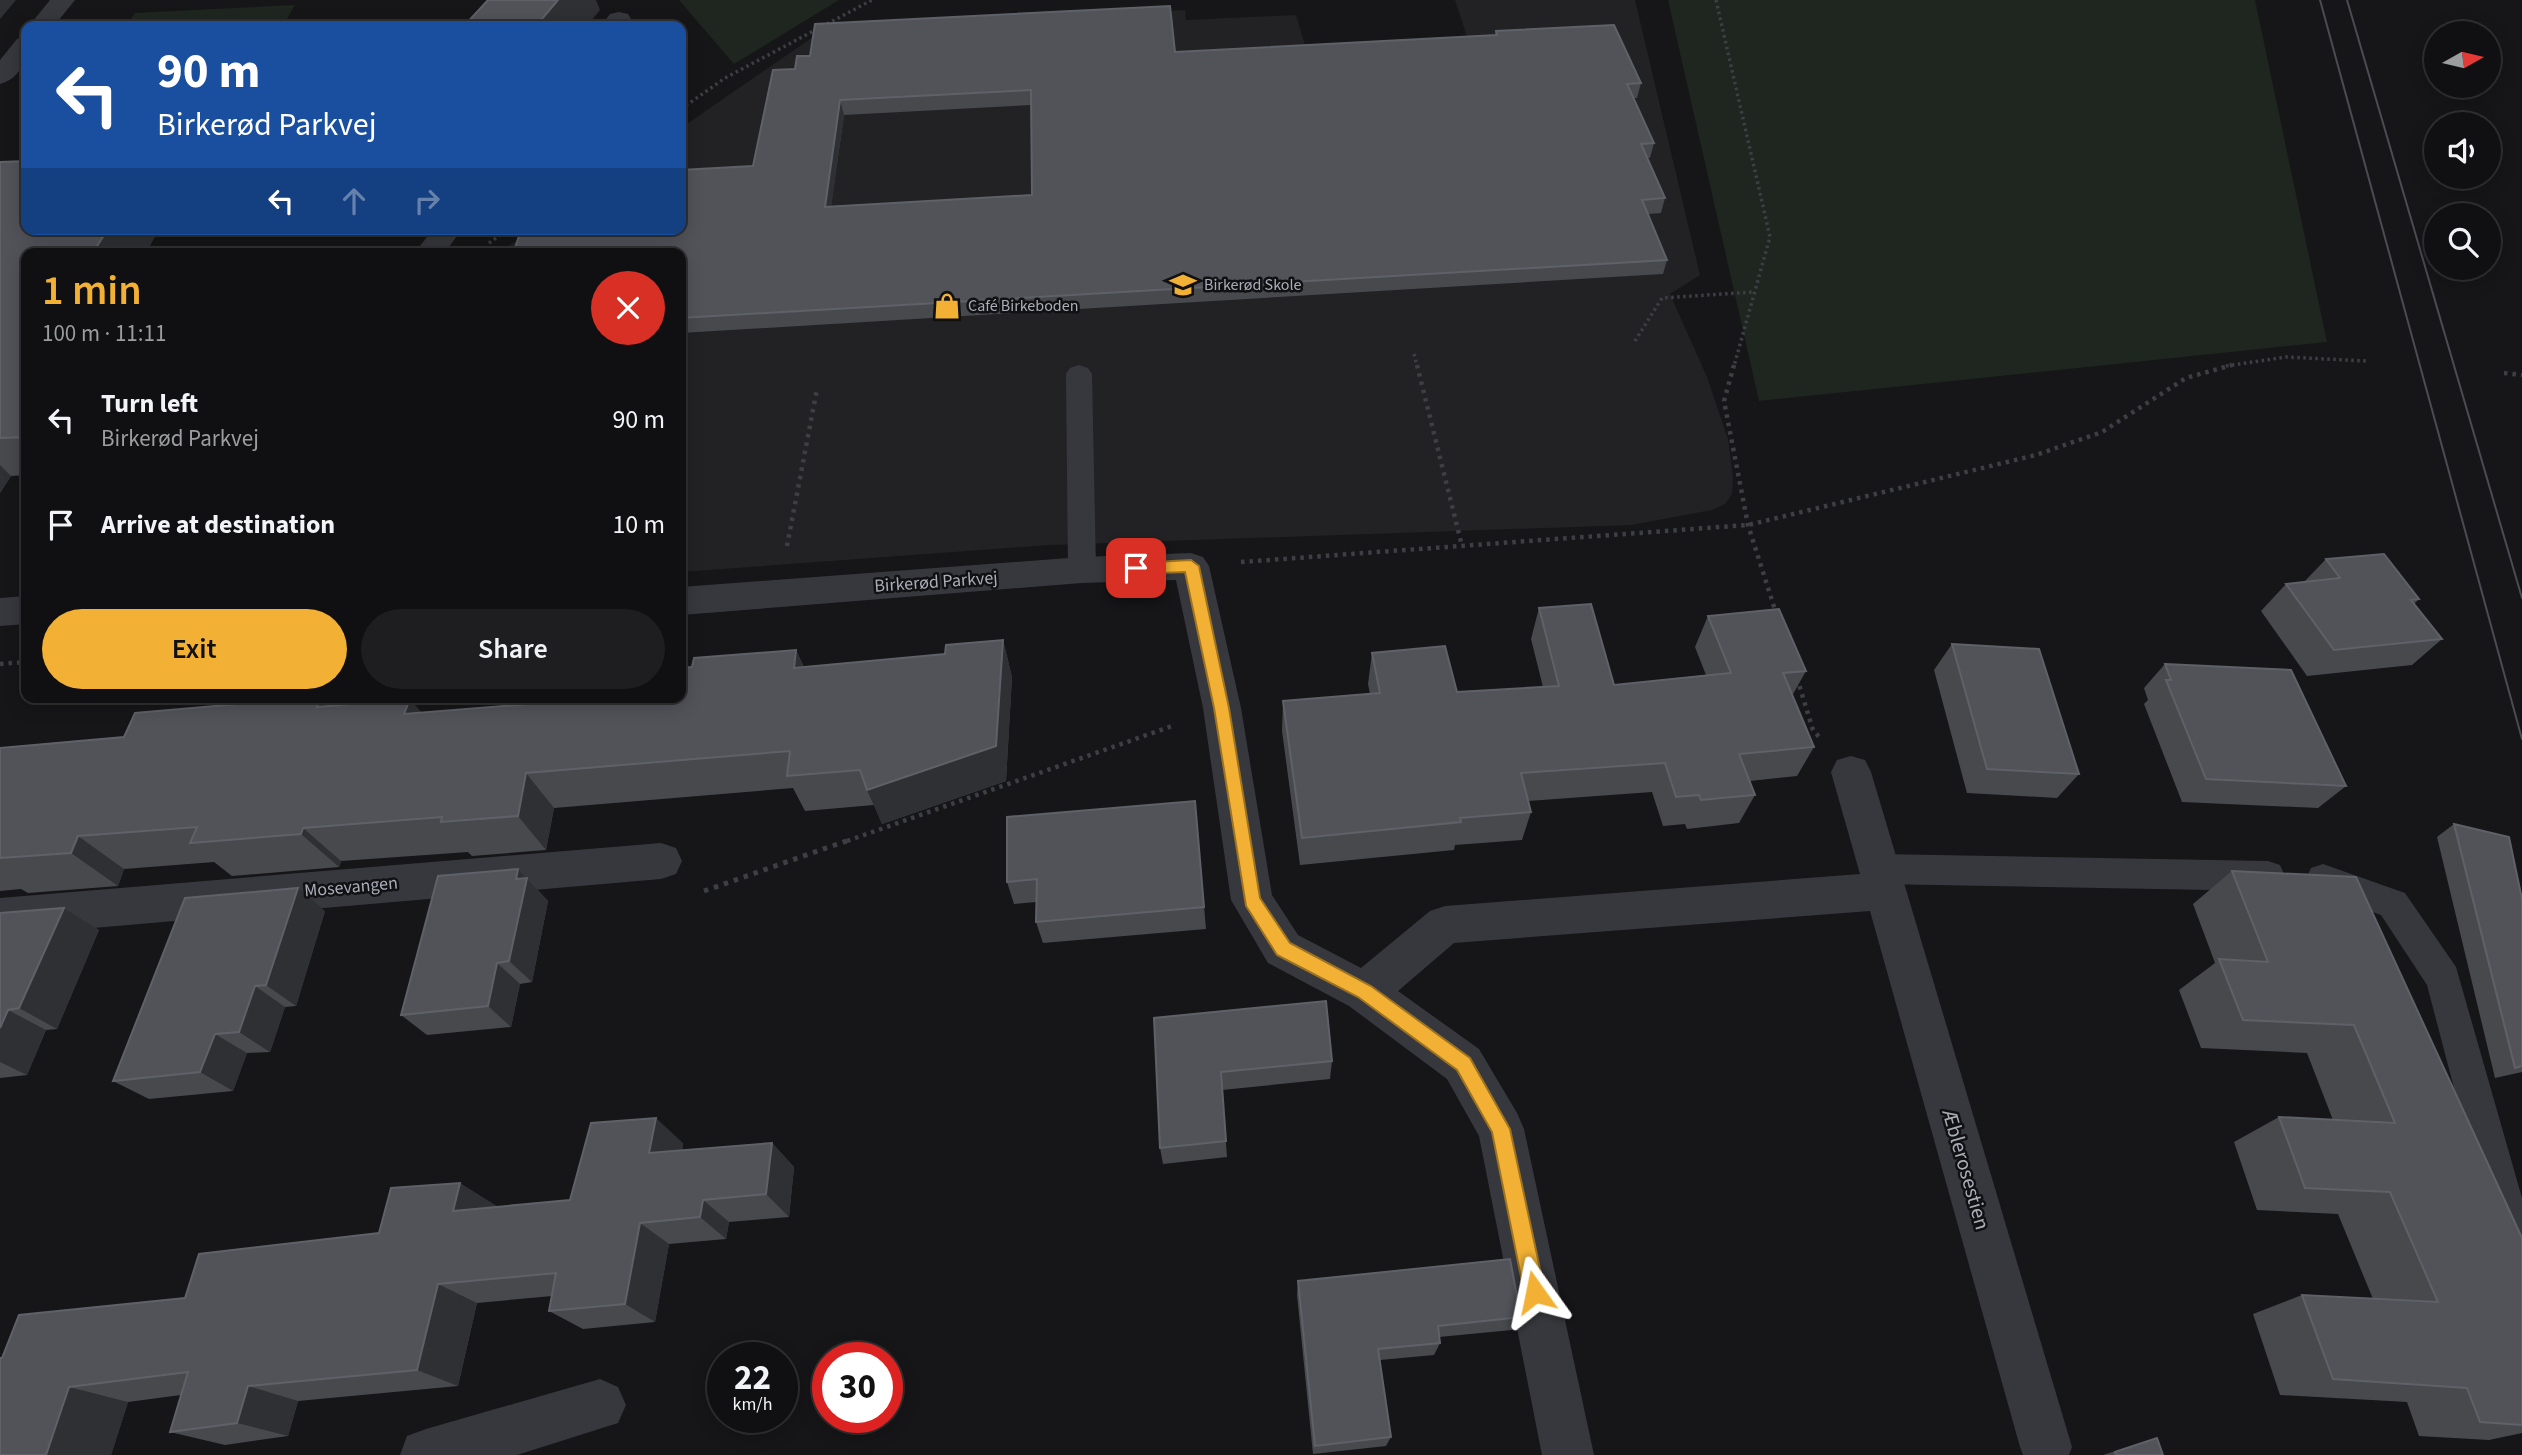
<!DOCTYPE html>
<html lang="en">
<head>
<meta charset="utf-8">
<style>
  :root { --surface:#101012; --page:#1e1e20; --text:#f1f3f6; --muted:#9c9d9f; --line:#303032; --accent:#f2b134 }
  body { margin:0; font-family:"Source Sans 3",sans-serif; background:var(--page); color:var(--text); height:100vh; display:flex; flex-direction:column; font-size:26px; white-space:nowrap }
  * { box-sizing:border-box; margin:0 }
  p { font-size:23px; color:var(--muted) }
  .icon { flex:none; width:38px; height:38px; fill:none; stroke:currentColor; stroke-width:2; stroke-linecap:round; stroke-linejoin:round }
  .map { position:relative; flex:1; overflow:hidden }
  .side { position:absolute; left:21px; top:248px; width:665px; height:455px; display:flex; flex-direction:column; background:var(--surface); border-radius:14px; box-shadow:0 4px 18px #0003,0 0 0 2px var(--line) }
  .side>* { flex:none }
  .hud { position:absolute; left:21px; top:21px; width:665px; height:214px; border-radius:14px; box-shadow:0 4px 18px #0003,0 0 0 2px var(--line); background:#1a4fa0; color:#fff; overflow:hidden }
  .needle { width:46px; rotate:82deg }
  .controls { position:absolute; left:2424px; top:21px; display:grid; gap:14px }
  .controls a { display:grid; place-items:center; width:77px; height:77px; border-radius:50%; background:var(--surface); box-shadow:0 4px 18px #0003,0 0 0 2px var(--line); font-size:35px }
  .speed { position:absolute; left:707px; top:1342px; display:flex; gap:14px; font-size:35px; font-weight:700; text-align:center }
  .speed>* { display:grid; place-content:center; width:91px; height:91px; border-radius:50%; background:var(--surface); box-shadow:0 4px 18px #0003,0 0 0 2px var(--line); line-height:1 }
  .speed small { font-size:18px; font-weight:400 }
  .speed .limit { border:10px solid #d22; background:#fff; color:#111 }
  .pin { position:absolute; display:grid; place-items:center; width:60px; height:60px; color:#fff; margin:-30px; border-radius:14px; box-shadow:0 4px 10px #0006 }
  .me { position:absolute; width:77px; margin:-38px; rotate:348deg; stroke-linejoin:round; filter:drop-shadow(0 0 5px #0008) }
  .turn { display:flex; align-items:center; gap:24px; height:147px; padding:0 21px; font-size:32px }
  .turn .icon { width:91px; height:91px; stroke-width:2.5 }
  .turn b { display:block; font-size:49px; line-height:60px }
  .lanes { display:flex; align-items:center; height:66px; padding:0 21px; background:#0003; justify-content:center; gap:35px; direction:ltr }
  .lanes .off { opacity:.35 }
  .round { display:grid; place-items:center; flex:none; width:74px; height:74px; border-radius:37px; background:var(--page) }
  .head { display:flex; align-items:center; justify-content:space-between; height:119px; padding:0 21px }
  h1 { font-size:42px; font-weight:600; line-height:52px; color:var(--accent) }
  .cta { display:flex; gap:14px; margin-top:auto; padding:14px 21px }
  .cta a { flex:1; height:80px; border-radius:42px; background:var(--accent); color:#111; font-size:28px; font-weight:600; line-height:80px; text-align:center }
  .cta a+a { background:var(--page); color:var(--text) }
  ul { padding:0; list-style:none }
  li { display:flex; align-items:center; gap:21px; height:105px; padding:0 21px }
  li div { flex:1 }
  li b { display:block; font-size:26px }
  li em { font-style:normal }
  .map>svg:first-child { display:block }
</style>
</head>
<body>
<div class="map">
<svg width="2522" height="1455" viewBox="0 0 2522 1455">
  <rect width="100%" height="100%" fill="#161618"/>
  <path fill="#222225" d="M1455,0H1635L1700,275L1670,294L1707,377L1728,439L1733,477L1732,494L1725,504L1712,510L1631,525L1050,545L681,572V254H497L533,229H681V128L826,28L1185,10L1186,20L1296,15L1306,49L1467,36Z"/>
  <path fill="#1e261f" d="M679,0H839L734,64Z
    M1668,0H2255L2327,342L1759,401Z
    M295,5L283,26H126L135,13Z"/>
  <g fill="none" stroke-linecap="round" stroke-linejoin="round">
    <path stroke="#3d3f44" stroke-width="3.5" stroke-dasharray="2.5 3.5" stroke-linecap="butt" d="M1716,0L1770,237L1734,366
      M827,24L872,0
      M681,109L725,78L819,28
      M489,243L509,229
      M1635,341L1662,298L1753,292
      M1414,354L1417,366
      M2226,366L2286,357L2366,361"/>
    <path stroke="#3d3f44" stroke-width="4.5" stroke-dasharray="3.5 5" stroke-linecap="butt" d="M1417,365L1462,546
      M1734,365L1724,401L1748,525L1776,613
      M2504,373L2522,375
      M787,546L817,389
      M1241,562L1748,525L2036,455L2102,432L2186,378L2232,365
      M0,664L26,662
      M1797,678L1813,730L1820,738
      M847,841L1175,725"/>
    <path stroke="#3d3f44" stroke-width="5" stroke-dasharray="4.5 6" stroke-linecap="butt" d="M704,891L852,839"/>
    <path fill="#37383d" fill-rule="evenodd" d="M1079,365L1088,368L1092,374L1096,570L1092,578L1082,581L1072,578L1068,570L1066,374L1070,368Z
      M1880,854L2268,861L2280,865L2285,876L2280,887L2268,891L1880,884L1868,879L1863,869L1868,859Z
      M2323,864L2405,893L2456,967L2522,1198V1249L2512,1253L2498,1247L2492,1233L2427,985L2381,915L2311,890L2306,879L2311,868Z"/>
    <path fill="#37383d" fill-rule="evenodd" d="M50,0H75L54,26H29Z
      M619,12L628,14L631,19L626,26H601L610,14Z
      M26,36C27,57 23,78 0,84V60L17,39Z
      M433,229H462L444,254H414Z
      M1191,553L1203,557L1209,566L1241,708L1272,895L1298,935L1361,968L1430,911L1445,906L1860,874L1831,772L1837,760L1851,756L1865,760L1871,772L2072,1447L2069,1455H2023L2020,1447L1870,911L1454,943L1398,991L1479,1049L1517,1113L1524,1129L1594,1455H1542L1479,1136L1447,1079L1349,1006L1268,963L1231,900L1203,708L1176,580L1082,583L681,615V587L1082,557Z
      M26,596V624L0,626V598Z
      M661,843L676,848L682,861L676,874L661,879L0,936V898Z
      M600,1379L618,1387L626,1405L618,1423L517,1455H400L407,1436L426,1429Z"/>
    <path stroke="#4a4c52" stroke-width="2" d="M2320,0L2522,739
      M2347,0L2522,598"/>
  </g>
  <path fill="#47494d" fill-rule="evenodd" d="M1496,31L1641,83L1637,98H1633L1654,143L1650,158H1647L1665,198L1661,213L1648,214L1667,260L1663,274L681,333V229L753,166L773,70L1175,52L1495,35ZM1031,105L1032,195L831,206L844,115Z
    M0,162L26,229H159L145,254H26V475L11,476L0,493Z
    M2326,559L2419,599L2414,604L2442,639L2412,665L2307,676L2261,611L2286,584L2304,582Z
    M1539,608L1614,685L1706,675L1695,647L1708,616L1806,671L1792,696L1814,747L1797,776L1750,781L1755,795L1739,823L1687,829L1685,824L1663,826L1652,792L1528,801L1531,812L1522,840L1455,845L1454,850L1300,865L1282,731L1283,701L1370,694L1368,684L1372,653L1457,692L1543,687L1531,639Z
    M1003,640L1012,677L1006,781L882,824L874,805L805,811L793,788L554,808L546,850L472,856L468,852L341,861L339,867L232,876L214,862L124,869L118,886L28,893L21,889L0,891V748L124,737L329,706L422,713L543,703L692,667L796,650L804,667L945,654Z
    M1952,644L2079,774L2057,798L1967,793L1934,670Z
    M2165,664L2346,786L2318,808L2182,802L2144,704L2148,700L2144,688Z
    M1195,801L1206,929L1043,943L1036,922V902L1014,904L1007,882Z
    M2454,824L2522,899V1072L2495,1078L2437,837Z
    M518,869L548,901L532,982L520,984L511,1027L427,1035L401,1015Z
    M2232,871L2522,1238V1433L2489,1440L2419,1436L2407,1402L2280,1395L2253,1314L2302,1295L2373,1299L2338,1214L2257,1210L2234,1142L2279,1117L2333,1120L2307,1053L2201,1048L2179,990L2215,963L2193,904Z
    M64,908L99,930L57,1029L46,1030L27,1075L0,1078V913Z
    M325,911L296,1006L285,1007L270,1052L247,1053L233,1091L149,1099L113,1081Z
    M1154,1018L1332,1061L1330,1079L1222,1090L1227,1157L1163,1164L1160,1148Z
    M683,1143L682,1151L772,1143L794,1167L789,1217L729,1222L726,1239L669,1244L655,1322L583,1329L549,1311L552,1296L477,1303L458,1386L298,1401L288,1436L225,1445L170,1432L181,1395L128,1402L111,1455H0V1358L379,1233L497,1206L496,1207L570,1200Z
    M1298,1281L1521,1317L1512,1330L1439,1337L1440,1343L1434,1355L1380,1360L1391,1437L1386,1446L1313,1454L1297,1295Z
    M2157,1438L2163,1455H2103L2141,1443Z"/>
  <path fill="#2f3033" d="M0,0H16L0,19Z
    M558,0H596L600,10L587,26H536Z
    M840,100L844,115L829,222L825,207Z
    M108,229H159L145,254H92Z
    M0,465L11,476L0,493Z
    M1003,640L1012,677L1006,781L882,824L867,790Z
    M796,650L813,687L794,668Z
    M320,698H322L355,733L317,707Z
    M410,699L441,735L404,714Z
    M526,773L554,808L546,850L518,816Z
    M303,828L341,861L339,867L301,834Z
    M78,836L124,869L118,886L71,853Z
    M518,869L548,901L532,982L509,961L516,879Z
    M298,888L325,911L296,1006L266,985Z
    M64,908L99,930L57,1029L19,1008Z
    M497,963L520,984L511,1027L488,1006Z
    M255,986L285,1007L270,1052L239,1032Z
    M8,1010L46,1030L27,1075L0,1062V1028Z
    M215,1034L247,1053L233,1091L200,1072Z
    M656,1118L683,1143L677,1178L649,1153Z
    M772,1143L794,1167L789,1217L766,1194Z
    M460,1183L497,1206L491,1233L453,1211Z
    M703,1200L729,1222L726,1239L700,1217Z
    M640,1223L669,1244L655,1322L625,1304Z
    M438,1284L477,1303L458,1386L417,1370Z
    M248,1386L298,1401L288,1436L237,1423Z
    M69,1387L128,1402L111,1455H46Z"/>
  <path fill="#525359" stroke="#5f6168" stroke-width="2" fill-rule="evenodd" d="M488,0H558L536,26H464Z
    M1170,6L1175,52L1497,35L1496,31L1614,25L1641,83L1627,84L1654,143L1641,144L1665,198L1642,200L1667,260L681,318V254H513L521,230L538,229H681V170L753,166L773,70L795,69L797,56H810L815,24ZM1031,90L1032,195L825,207L840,100Z
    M26,161V229H108L92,254H26V437L0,438V162Z
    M2384,554L2419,599L2411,600L2442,639L2334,650L2286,584L2340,578L2326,559Z
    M1591,604L1614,685L1731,673L1708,616L1779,609L1806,671L1783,673L1814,747L1739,754L1755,795L1701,800L1699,795L1676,797L1665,763L1521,773L1531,812L1460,818L1461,822L1302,838L1283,701L1380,693L1372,653L1445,646L1457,692L1559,686L1539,608Z
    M1003,640L996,746L867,790L860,770L787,776L790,751L526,773L518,816L441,822L442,817L303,828L301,834L190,843L197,827L78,836L71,853L0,858V748L124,737L135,713L309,698H320L317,707L410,699L404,714L543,703L545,698H681V668L692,667L694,658L796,650L794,668L945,654L946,645Z
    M1952,644L2039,649L2079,774L1987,769Z
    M2165,664L2291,670L2346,786L2206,779L2166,680H2171Z
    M1195,801L1204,907L1036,922L1037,879L1007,882V817Z
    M2454,824L2509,837L2522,899V1066L2515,1068Z
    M518,869L516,879L527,878L509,961L497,963L488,1006L401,1015L438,876Z
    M2232,871L2356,877L2522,1238V1425L2480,1422L2467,1388L2333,1379L2302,1295L2438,1302L2390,1192L2305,1188L2279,1117L2395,1123L2354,1025L2243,1020L2219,959L2268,962Z
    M298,888L266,985L255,986L239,1032L215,1034L200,1072L113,1081L185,898Z
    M64,908L19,1008L8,1010L0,1028V913Z
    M1326,1001L1332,1061L1221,1072L1226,1141L1160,1148L1154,1018Z
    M656,1118L649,1153L772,1143L766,1194L703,1200L700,1217L640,1223L625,1304L549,1311L556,1273L438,1284L417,1370L248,1386L237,1423L170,1432L188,1372L69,1387L46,1455H0V1358H2L19,1315L185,1298L199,1254L379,1233L391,1188L460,1183L453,1211L570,1200L591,1123Z
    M1510,1259L1521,1317L1438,1326L1440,1343L1378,1349L1391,1437L1315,1446L1298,1281Z
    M2157,1438L2163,1455H2116L2115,1452Z"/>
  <path fill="#f2b134" stroke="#9d7322" stroke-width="2" d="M1191,560L1199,566L1229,708L1260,898L1290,943L1371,986L1470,1058L1510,1129L1545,1292L1542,1299L1535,1302L1527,1299L1524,1292L1492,1132L1457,1070L1358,997L1277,955L1246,906L1214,708L1185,572L1136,574L1129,568L1136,563Z"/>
  <defs>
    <g id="school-bare" transform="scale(2.1)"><path d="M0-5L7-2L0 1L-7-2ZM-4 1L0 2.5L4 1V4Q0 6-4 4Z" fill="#f2b134" stroke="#111113" stroke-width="2.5" paint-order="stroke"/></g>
    <g id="shop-bare" transform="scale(2.1)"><path d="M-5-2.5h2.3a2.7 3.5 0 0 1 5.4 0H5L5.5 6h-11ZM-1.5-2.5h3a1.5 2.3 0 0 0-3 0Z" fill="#f2b134" stroke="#111113" stroke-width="2.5" paint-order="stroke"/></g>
  </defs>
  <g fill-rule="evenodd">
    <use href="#school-bare" x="1183" y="285"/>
    <use href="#shop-bare" x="947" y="306"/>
  </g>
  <g text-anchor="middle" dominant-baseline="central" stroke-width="5" stroke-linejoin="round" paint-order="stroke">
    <g font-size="16" fill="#a8adb8" stroke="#111113" text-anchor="start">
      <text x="1204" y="285">Birkerød Skole</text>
      <text x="968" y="306">Café Birkeboden</text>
    </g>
    <g font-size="18" fill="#a8adb8" stroke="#111113">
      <text transform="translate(936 582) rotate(-4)">Birkerød Parkvej</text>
      <text transform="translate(351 887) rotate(-5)">Mosevangen</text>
    </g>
    <g font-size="21" fill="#a8adb8" stroke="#111113">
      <text transform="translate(1966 1169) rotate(74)">Æblerosestien</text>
    </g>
  </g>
</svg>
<div class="controls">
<a><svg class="needle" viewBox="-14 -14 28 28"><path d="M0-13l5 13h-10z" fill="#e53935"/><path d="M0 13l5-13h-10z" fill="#9c9d9f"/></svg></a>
<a><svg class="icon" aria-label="sound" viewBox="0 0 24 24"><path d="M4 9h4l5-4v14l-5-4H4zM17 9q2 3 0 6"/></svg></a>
<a><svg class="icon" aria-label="search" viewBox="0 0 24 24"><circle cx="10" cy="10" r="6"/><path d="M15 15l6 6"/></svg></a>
</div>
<div class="speed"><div>22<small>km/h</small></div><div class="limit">30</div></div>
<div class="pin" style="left:1136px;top:568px;background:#d93025"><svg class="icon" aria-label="arrive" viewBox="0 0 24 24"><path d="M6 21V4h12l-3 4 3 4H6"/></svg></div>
<svg class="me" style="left:1535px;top:1292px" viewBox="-20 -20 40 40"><path d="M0-17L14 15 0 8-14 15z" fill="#f2b134" stroke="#fff" stroke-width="4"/></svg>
<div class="hud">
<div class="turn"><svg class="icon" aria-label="left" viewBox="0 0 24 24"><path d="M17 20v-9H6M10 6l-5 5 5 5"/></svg><div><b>90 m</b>Birkerød Parkvej</div></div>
<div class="lanes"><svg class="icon" aria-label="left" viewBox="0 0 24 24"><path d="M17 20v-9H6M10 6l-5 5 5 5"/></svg><svg class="icon off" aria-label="ahead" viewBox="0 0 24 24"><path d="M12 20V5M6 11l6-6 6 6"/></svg><svg class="icon off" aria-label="right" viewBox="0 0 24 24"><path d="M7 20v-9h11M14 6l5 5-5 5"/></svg></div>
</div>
<section class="side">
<div class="head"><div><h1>1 min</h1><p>100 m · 11:11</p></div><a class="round" style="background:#d93025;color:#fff"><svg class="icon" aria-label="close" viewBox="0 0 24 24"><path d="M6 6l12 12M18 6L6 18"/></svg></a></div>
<ul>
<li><svg class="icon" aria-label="left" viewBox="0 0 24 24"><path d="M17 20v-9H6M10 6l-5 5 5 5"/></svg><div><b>Turn left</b><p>Birkerød Parkvej</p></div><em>90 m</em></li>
<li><svg class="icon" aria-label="arrive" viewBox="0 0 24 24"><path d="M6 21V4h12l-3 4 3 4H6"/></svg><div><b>Arrive at destination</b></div><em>10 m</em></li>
</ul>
<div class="cta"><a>Exit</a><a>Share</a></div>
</section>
</div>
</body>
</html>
